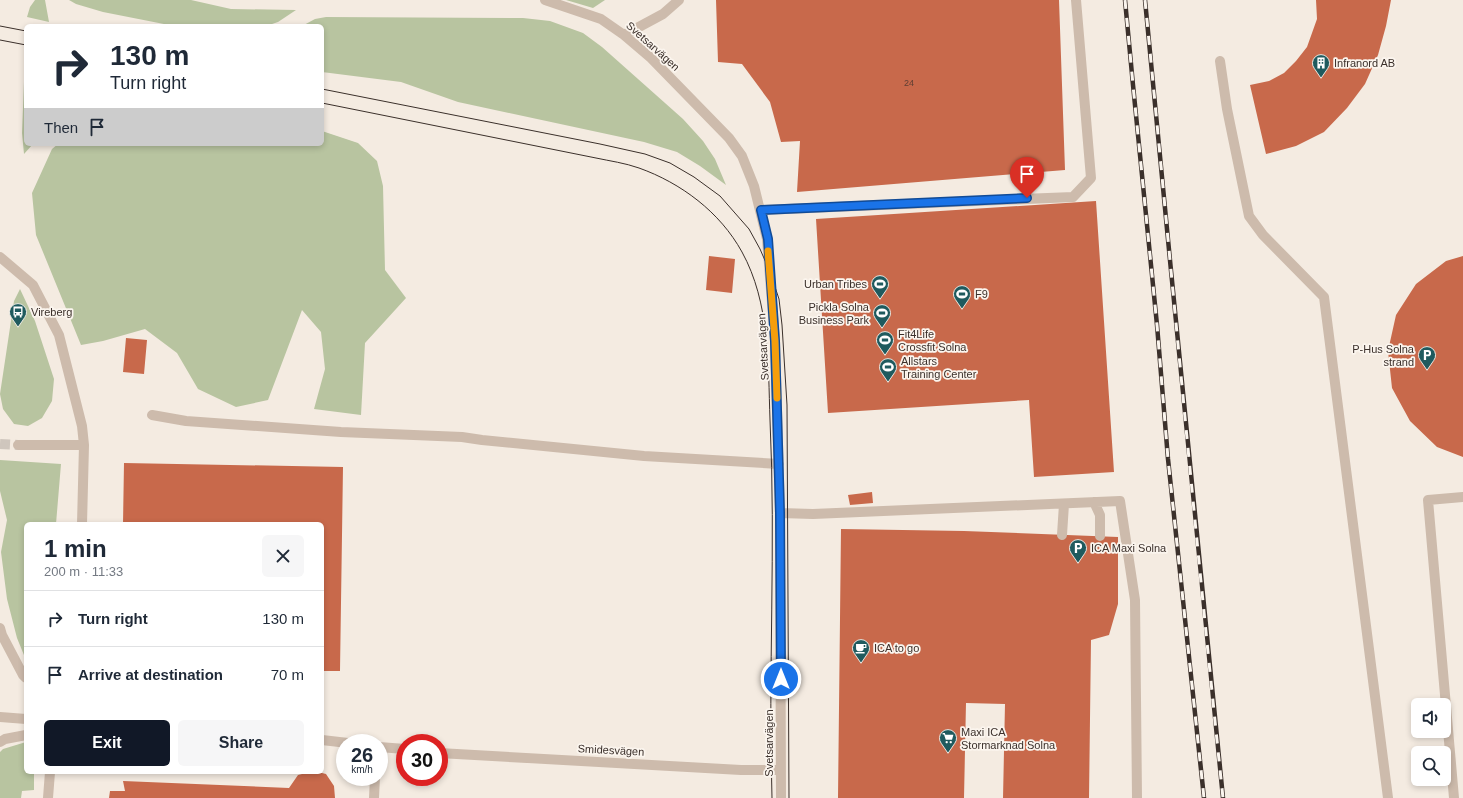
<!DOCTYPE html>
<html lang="en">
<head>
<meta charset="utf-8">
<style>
  :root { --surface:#fff; --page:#f6f6f7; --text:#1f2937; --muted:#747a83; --line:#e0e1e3; --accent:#111827 }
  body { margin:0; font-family:Helvetica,sans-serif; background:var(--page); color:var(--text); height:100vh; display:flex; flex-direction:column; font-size:15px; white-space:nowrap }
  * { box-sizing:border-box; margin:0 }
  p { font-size:13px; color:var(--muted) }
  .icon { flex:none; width:22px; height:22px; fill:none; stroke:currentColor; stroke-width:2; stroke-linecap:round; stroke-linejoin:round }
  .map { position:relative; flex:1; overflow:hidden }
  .side { position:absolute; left:24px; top:522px; width:300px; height:252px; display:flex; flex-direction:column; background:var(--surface); border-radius:6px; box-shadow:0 2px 6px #0003 }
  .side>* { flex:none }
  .top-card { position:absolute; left:24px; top:24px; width:300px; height:122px; border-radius:6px; box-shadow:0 2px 6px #0003; background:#fff; color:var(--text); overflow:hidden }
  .tools { position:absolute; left:1411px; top:698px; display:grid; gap:8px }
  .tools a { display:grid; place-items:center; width:40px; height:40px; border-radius:6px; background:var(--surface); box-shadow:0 2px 6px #0003; font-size:20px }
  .speed { position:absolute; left:336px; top:734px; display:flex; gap:8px; font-size:20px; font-weight:700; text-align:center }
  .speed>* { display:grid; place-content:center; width:52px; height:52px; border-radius:50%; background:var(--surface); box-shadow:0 2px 6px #0003; line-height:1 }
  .speed small { font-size:10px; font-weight:400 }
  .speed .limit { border:6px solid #d22; background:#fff; color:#111 }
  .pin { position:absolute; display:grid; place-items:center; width:34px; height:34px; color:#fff; margin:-41px -17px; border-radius:50% 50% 50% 0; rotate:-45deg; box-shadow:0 0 4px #0007 }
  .pin .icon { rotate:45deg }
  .me { position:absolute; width:44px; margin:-22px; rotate:0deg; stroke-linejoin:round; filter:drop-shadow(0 0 3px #0008) }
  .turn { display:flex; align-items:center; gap:14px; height:84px; padding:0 20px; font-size:18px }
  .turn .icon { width:52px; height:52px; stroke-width:2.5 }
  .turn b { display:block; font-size:28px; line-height:34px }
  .then { display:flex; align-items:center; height:38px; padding:0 20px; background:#0003; gap:8px; font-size:15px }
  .round { display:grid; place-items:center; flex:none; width:42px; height:42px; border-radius:6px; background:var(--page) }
  .headline { display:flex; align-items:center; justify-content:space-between; height:68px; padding:0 20px }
  h1 { font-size:24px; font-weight:700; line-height:30px }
  .primary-button { display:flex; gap:8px; margin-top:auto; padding:8px 20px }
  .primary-button a { flex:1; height:46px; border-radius:6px; background:var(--accent); color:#fff; font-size:16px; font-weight:700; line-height:46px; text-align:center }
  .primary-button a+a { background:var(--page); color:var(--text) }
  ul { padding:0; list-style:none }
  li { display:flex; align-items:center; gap:12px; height:56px; padding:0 20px; border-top:1px solid var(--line) }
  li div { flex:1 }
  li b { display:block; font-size:15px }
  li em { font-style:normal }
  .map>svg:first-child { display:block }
</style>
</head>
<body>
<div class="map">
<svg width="1463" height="798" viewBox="0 0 1463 798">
  <rect width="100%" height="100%" fill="#f4ebe1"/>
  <path fill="#b8c4a0" d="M35,0H45L49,22L27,17L30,7Z
    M69,0H191L231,9L296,10L278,22L266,26H174L103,12L76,4Z
    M566,0H605L593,8Z
    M326,17L523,18L550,21L583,33L602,47L683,119L703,141L715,159L726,185L700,166L677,152L644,142L458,102L401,82L322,72V26H302L315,19Z
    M24,82H26V144H33L24,154L22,133Z
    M322,131L358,143L377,161L383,186L385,270L406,298L365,343L361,415L314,409L325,369L321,332L302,310L268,400L236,407L198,389L177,353L145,329L103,341L81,345L36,235L32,193L52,149L58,144H322Z
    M20,289L35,321L54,379L52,401L42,418L28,426L14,424L3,409L0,394L14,301Z
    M0,460L61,464L56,524H26V660L17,638L7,599L1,552L7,520L0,491Z
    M26,742V772H34V790L22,791L21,798H0V752L3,749Z"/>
  <path fill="#c8694b" d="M716,0H1059L1065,170L797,192L800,141L781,142L770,102L742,64L718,62Z
    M1316,0H1391L1386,26L1378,55L1365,84L1347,108L1324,132L1296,146L1266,154L1250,85L1269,81L1284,73L1296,61L1307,47L1317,19Z
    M1096,201L1114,472L1034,477L1029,400L828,413L816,219Z
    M709,256L735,259L732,293L706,290Z
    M1463,256V457L1437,447L1410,421L1392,388L1388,351L1396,315L1416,284L1446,261Z
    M126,338L147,340L144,374L123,372Z
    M124,463L343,467L340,671H322V524H123Z
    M872,492L873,503L850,505L848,495Z
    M841,529L964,531L1118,537V604L1109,635L1091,640L1089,798H1003L1005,704L966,703L964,798H838Z
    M310,772H318L326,774L334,786L335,798H109L110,791H125L123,781L289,788L298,775Z"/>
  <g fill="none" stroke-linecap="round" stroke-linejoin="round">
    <path stroke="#cfc6bd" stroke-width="10" stroke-dasharray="10 5" stroke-linecap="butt" d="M0,444L18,445"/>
    <path stroke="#cdbbac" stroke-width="10" d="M545,0L601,19L624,35L651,58L729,138L742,156L754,186L767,239L775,341L780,513L781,798
      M624,35L663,14L679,0
      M1220,61L1227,109L1249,216L1263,235L1324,297L1388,798
      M761,210L1073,197L1091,178L1076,0
      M0,257L33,285L59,335L82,426L84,445L82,524
      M152,415L186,421L341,432L462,437L482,440L644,456L779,464
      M18,445H84
      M1094,502L1100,515V536
      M780,513L813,514L1120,501L1135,600L1137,798
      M1062,535L1064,504
      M0,628L2,635L23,675L26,678
      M0,717L26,719
      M322,740L348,743
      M0,742L5,739L26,735
      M379,747L405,749
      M439,753L741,770H781
      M48,798L50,772
      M374,798L375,777
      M1454,798L1428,500L1463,497"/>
    <path stroke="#3b302b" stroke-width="1" d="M0,26L26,31
      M0,40L26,45
      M322,89L600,144L645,154L670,163L694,177L720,196L749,229L760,249L770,272L779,299L782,325L787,405L789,798
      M322,103L596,158C610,161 625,163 639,168C681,183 720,212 742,252C770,303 768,363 770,420C776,546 768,672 772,798"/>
    <g stroke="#3b302b" stroke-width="4.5">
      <path id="rail" d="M1125,0L1133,85L1157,325L1168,459L1204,798
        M1145,0C1171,266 1195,532 1223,798"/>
    </g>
    <use href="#rail" stroke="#fbf5ee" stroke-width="3" stroke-dasharray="9" stroke-linecap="butt"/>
  </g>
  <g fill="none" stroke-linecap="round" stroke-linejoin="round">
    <g stroke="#114b97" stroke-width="10">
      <path id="route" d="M781,679L780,513L775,341L768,239L761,210L1027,198"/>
    </g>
    <use href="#route" stroke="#1a73e8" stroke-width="7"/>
    <path stroke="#f59e0b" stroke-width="7" d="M768,251L775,341L777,398"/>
  </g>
  <defs>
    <g id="building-pin" transform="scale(0.9)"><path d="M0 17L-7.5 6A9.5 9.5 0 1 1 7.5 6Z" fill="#1f5a5e" stroke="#fbf5ee"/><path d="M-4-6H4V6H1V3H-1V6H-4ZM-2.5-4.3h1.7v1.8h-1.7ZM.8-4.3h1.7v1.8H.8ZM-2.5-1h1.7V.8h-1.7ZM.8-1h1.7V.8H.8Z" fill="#fff"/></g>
    <g id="stadium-pin" transform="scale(0.9)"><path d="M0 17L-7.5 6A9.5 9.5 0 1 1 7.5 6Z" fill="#1f5a5e" stroke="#fbf5ee"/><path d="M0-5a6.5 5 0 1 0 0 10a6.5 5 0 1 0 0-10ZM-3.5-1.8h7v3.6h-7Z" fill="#fff"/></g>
    <g id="bus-pin" transform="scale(0.9)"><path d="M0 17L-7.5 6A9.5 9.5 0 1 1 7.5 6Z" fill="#1f5a5e" stroke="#fbf5ee"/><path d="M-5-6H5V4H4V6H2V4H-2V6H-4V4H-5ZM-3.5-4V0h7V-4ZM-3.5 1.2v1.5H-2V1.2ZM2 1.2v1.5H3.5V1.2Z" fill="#fff"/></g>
    <g id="parking-pin" transform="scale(0.9)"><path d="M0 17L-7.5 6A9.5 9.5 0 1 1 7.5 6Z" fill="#1f5a5e" stroke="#fbf5ee"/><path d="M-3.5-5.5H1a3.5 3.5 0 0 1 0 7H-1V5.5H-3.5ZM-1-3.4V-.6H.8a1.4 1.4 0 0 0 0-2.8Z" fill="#fff"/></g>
    <g id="cafe-pin" transform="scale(0.9)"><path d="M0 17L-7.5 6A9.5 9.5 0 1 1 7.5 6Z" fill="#1f5a5e" stroke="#fbf5ee"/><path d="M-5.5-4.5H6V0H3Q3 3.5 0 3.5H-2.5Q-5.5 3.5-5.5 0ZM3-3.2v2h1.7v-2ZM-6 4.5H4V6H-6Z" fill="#fff"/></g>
    <g id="supermarket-pin" transform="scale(0.9)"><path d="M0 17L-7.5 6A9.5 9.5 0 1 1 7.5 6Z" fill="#1f5a5e" stroke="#fbf5ee"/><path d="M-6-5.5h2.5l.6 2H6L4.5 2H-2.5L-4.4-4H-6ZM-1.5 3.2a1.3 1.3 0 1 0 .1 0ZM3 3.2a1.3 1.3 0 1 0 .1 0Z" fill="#fff"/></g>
  </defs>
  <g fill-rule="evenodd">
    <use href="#building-pin" x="1321" y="63"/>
    <use href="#stadium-pin" x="880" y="284"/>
    <use href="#stadium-pin" x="962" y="294"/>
    <use href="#bus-pin" x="18" y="312"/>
    <use href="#stadium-pin" x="882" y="313"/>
    <use href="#stadium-pin" x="885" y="340"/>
    <use href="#parking-pin" x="1427" y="355"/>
    <use href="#stadium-pin" x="888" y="367"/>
    <use href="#parking-pin" x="1078" y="548"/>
    <use href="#cafe-pin" x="861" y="648"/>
    <use href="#supermarket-pin" x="948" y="738"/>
  </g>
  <g text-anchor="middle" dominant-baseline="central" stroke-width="3.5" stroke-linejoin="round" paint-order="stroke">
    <g font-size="9" fill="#5e3e33">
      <text x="909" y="83">24</text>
    </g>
    <g font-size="11" fill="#3b302b" stroke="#fbf5ee">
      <text transform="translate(653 46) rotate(42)">Svetsarvägen</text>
      <text transform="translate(763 347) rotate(-93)">Svetsarvägen</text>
      <text transform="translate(769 743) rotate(-90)">Svetsarvägen</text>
      <text transform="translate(611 750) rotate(3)">Smidesvägen</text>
    </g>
    <g font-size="11" fill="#3b302b" stroke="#fbf5ee" text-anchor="start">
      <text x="1334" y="63">Infranord AB</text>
      <text x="867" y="284" text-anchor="end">Urban Tribes</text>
      <text x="975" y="294">F9</text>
      <text x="869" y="307" text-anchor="end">Pickla Solna<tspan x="869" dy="13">Business Park</tspan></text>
      <text x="31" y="312">Vireberg</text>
      <text x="898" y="334">Fit4Life<tspan x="898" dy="13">Crossfit Solna</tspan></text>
      <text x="1414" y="349" text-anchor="end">P-Hus Solna<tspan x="1414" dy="13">strand</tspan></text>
      <text x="901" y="361">Allstars<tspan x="901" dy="13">Training Center</tspan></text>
      <text x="1091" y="548">ICA Maxi Solna</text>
      <text x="874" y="648">ICA to go</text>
      <text x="961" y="732">Maxi ICA<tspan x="961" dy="13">Stormarknad Solna</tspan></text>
    </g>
  </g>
</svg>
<div class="tools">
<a><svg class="icon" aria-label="sound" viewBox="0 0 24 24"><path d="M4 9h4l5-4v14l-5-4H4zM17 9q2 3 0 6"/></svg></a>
<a><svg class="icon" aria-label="search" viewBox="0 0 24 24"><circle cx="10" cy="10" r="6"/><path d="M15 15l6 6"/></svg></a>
</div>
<div class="speed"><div>26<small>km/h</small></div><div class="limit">30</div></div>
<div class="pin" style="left:1027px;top:198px;background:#d93025"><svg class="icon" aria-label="arrive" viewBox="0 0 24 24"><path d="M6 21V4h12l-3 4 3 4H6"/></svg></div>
<svg class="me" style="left:781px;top:679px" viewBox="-20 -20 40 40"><circle r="17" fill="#1a73e8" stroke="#fff" stroke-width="3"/><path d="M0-11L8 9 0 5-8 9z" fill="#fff"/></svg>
<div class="top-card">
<div class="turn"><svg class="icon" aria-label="right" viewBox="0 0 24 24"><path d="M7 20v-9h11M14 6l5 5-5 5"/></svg><div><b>130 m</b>Turn right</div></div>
<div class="then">Then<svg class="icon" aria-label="arrive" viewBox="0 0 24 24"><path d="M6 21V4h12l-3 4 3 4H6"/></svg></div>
</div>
<section class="side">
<div class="headline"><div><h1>1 min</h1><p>200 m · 11:33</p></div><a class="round"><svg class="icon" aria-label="close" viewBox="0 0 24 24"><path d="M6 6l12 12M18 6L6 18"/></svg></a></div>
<ul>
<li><svg class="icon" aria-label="right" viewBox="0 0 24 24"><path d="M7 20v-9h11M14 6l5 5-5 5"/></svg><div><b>Turn right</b></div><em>130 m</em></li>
<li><svg class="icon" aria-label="arrive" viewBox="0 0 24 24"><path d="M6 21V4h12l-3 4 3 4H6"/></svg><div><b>Arrive at destination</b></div><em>70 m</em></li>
</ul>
<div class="primary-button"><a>Exit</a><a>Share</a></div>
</section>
</div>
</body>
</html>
